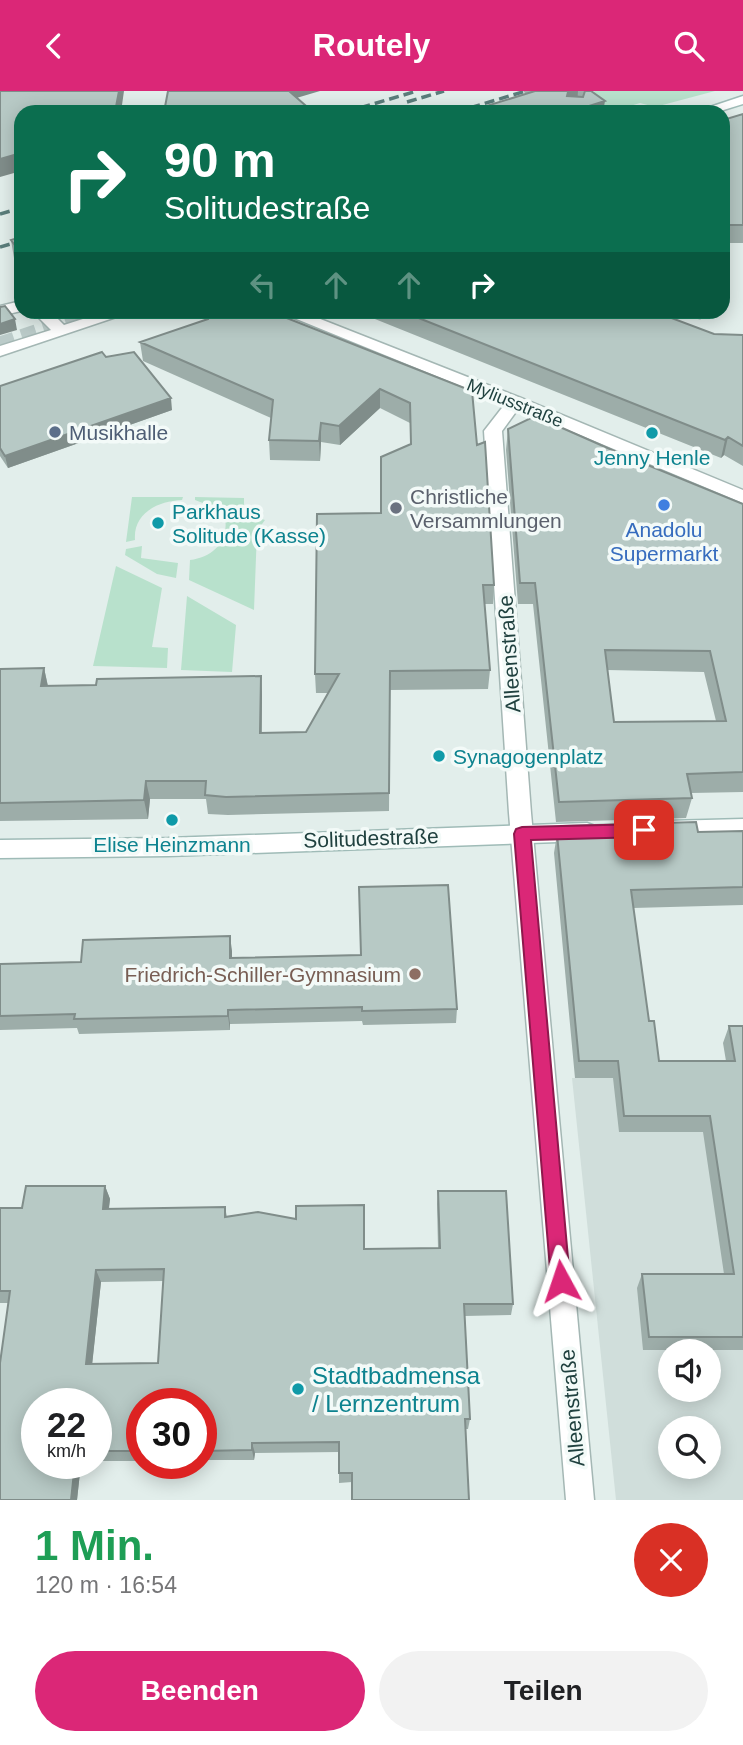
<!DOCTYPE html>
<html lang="de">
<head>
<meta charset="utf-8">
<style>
  :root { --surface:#fff; --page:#f2f2f2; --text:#202124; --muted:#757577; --accent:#db2777 }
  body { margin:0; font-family:Arial,sans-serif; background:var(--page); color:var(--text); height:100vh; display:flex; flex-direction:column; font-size:26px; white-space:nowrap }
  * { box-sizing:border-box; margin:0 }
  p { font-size:23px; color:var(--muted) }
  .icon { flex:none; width:38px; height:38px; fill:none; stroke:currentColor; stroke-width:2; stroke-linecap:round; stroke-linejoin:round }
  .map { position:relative; height:1409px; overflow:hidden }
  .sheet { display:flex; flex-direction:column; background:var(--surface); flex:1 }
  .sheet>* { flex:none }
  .top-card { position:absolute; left:14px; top:14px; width:716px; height:214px; border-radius:21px; box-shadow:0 4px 18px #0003; background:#0b6e4f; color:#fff; overflow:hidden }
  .tools { position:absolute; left:658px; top:1248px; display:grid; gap:14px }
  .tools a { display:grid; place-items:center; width:63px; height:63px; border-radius:50%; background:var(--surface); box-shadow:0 4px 18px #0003; font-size:35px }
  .speed { position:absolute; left:21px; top:1297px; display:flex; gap:14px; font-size:35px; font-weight:700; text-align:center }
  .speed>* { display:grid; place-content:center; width:91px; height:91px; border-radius:50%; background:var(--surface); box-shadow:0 4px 18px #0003; line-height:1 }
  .speed small { font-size:18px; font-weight:400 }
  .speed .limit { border:10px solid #d22; background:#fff; color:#111 }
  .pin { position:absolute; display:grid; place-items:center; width:60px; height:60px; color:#fff; margin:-30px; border-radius:14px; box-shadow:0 4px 10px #0006 }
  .me { position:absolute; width:77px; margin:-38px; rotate:355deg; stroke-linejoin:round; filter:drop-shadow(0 0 5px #0008) }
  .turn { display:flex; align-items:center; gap:24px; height:147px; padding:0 35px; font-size:32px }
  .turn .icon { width:91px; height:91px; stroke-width:2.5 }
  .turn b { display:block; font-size:49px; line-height:60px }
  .lanes { display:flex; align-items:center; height:66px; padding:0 35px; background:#0003; justify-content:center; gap:35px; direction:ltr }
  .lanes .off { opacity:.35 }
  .round { display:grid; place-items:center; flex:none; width:74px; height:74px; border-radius:37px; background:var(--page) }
  .overview { display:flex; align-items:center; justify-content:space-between; height:119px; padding:0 35px }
  h1 { font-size:42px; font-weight:600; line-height:52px; color:#1e9e55 }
  .cta { display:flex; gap:14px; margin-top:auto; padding:14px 35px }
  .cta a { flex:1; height:80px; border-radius:42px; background:var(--accent); color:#fff; font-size:28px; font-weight:600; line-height:80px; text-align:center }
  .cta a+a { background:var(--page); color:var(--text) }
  header { display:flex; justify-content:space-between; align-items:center; height:91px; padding:0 35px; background:var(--accent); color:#fff; font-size:32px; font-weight:600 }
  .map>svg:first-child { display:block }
</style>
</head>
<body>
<header><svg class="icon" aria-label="back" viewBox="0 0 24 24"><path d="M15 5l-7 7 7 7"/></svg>Routely<svg class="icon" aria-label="search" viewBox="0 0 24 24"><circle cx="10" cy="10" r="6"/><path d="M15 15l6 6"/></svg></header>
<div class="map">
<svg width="743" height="1409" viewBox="0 0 743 1409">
  <rect width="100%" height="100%" fill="#e2eeeb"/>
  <path fill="#d0dedb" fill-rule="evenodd" d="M572,987H743V1409H616ZM670,1260H709V1298H670ZM670,1337H709V1376H670Z"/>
  <path fill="#b8e1cc" d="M595,0H715L655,16L640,12L610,21H594L575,6Z
    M132,406H183L182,409C158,410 133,422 135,449L126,451Z
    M195,406L244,407V422L265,429L257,440L254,519L189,489L190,469C213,466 229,450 225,427L213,416L195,409Z
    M142,455L141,467L178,472L176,487L157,483L125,464L126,458Z
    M116,475L162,497L152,556L168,557L167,577L93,575Z
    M187,505L236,534L232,581L181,579Z"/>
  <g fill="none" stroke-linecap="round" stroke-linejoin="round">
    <path stroke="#bbcbc9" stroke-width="15" stroke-dasharray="15 8" stroke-linecap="butt" d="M0,253L99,220"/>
    <g stroke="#a4b7b4" stroke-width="3">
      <path id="lane" d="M695,220H705V224L700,227L696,226Z"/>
    </g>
    <g stroke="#a4b7b4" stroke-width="3">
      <path id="street" d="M21,210V220L0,225V215Z
        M32,220H50L64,234L108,220H134L0,265V255L51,239Z
        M277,220H300L521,307L743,399V412L518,318L502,340L531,722L594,1409H566L509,722L484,340L505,313Z"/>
    </g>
    <g stroke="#9fbbb7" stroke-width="3">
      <path id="secondary" d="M743,5V13L717,21H695Z
        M743,728V746L668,748L660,745L657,739L660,733L668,730Z
        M587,732L595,735L598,741L595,747L587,750L168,765L0,767V749L168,747Z"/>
    </g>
    <use href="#lane" fill="#fff" fill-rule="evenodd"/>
    <use href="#street" fill="#fff" fill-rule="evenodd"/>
    <use href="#secondary" fill="#fff" fill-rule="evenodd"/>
    <path stroke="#5a7d7b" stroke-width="3.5" stroke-dasharray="10 5" stroke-linecap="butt" d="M407,11L444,0
      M346,21L417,0
      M456,21L526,0
      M0,123L21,117
      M0,156L21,150"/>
  </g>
  <path fill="#9dada9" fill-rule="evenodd" d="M523,0H591L603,21L526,3Z
    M743,23V152H723V29Z
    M21,146V175L14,167L11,149Z
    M269,220L477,354L494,494L493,513H484L490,579L488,598L390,599L389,720L228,724L208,723L206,708H150L148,728L0,730V578L44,577L48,595L96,594L261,585L262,604V642L306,641L329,602H316L315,583L381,422L410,353V332L380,317L340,354L321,351L320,370L270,369L269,349L271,327L143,270L140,251Z
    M355,220H653L714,243L743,244V375L724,364L721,367Z
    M106,266L172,319L8,377L0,365V295Z
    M508,338L628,366L743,413V701L691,702L692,707L686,727L556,731L533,513H518L506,359ZM607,579L704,581L716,630L614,631Z
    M561,735L698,741L743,740V814L633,817L649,930L659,970H726L723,952L729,935H743V1259H643L637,1197L642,1183H724L703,1041H619L613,987H575L554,762L557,743H560Z
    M230,845L232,867L457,918L456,932L363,934L362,930L230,933V939L79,943L77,937L0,939V873L81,871Z
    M105,1095L110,1108L109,1118L225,1116L227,1126L364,1158L438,1157L437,1113L438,1100L513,1213L511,1224L465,1225L470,1328L468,1338H465L352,1391L339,1392V1361L255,1362L254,1369H201V1312H142V1370H96V1312L37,1372H81L77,1409H0L9,1212H0V1117H22ZM163,1190L158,1272L92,1273L101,1191Z"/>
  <path fill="#808d8a" d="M119,0H124L121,21H115Z
    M283,0H320L283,11Z
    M571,0H578L577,14L565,21L568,1Z
    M605,10L603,21H570Z
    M21,62V80L0,86V68Z
    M726,87L723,105V89Z
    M15,228L17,239L0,244V233Z
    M380,298V317L340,354L339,335Z
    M171,307L172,319L8,377L5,365Z
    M321,332V351L320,370L319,350Z
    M728,346L724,364L721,367L725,349Z
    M44,577L48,596L41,595Z
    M261,585L262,604L261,661L260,642Z
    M146,690L150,708L148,728L144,709Z
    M230,845L232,860V882L230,867Z
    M228,919L230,933V939L228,925Z
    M105,1095L110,1108L107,1130L103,1118Z
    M96,1179L101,1191L91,1284L86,1273Z
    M252,1352L255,1362L254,1369L252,1359Z
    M75,1372H81L77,1409H71Z"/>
  <path fill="#b7c9c5" stroke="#808d8a" stroke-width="2" fill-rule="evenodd" d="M0,0H119L115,21H21V62L0,68Z
    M168,0H289L313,21H164Z
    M535,0H571L568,1L567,5L583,6L585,0H591L605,10L570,21H467Z
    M743,23V134H726V87L723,89V29Z
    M21,146V162L11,149Z
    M5,215L15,228L0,233V216Z
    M207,220H269L472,300L477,354L485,351L494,494H483L490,579L390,580L389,702L226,706L205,704L206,690H146L144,709L0,712V578L44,577L41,595L96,594L97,588L261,585L260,642L306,641L339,583H315L317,423L381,422V366L411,353L410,312L380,298L339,335L321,332L319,350L269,349L273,309L140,251L208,228Z
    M401,220H653L714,243L743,244V355L728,346L725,349Z
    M102,261L106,266L134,261L171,307L5,365L0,357V295Z
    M535,325L628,366L743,413V681L687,683L692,707L559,711L535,492H520L508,338ZM605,559L710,560L726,630L614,631Z
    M696,731L698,741L743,740V796L631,799L649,930H654L659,970H735L729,935H743V1246H649L642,1183H734L710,1025H624L618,970H579L557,743H562L561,735Z
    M448,794L457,918L362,920V916L228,919V925L74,928L75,923L0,925V873L81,871L83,849L230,845V867L361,864L359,796Z
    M26,1095H105L103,1118L225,1116V1126L258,1121L296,1128V1115L364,1114V1158L440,1157L438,1100H506L513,1213H464L470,1328H465L469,1409H352V1382H339V1351L252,1352V1359L201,1360V1312H142V1360H96V1312H37V1372H75L71,1409H0V1272L10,1200H0V1117H22ZM164,1178L158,1272L86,1273L96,1179Z"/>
  <path fill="#db2777" stroke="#8e194d" stroke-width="2" d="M644,733L650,735L652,739L650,744L644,746L531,749L570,1190L568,1197L561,1200L553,1197L551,1190L514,743L516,738L522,736Z"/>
  <circle fill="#5c6f8a" stroke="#f3faf8" stroke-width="2.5" cx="55" cy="341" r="7"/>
  <g fill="#0f9aa8" stroke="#f3faf8" stroke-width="2.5">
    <circle cx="652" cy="342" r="7"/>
    <circle cx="158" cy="432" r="7"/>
    <circle cx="439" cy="665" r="7"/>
    <circle cx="172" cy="729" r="7"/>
    <circle cx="298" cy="1298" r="7"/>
  </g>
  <circle fill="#3f7fe0" stroke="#f3faf8" stroke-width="2.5" cx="664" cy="414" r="7"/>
  <circle fill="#6b7280" stroke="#f3faf8" stroke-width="2.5" cx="396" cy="417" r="7"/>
  <circle fill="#8d6e63" stroke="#f3faf8" stroke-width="2.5" cx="415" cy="883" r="7"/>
  <g text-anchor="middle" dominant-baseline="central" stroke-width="7" stroke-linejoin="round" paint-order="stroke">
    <g font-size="18" fill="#20413f" stroke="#f3faf8">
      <text transform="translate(515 312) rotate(22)">Myliusstraße</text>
    </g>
    <g font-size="21" fill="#4e5e75" stroke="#f3faf8" text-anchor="start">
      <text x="69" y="341">Musikhalle</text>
    </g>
    <g font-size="21" fill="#0d838f" stroke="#f3faf8">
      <text x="652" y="366">Jenny Henle</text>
      <text x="172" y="420" text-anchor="start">Parkhaus<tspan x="172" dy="24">Solitude (Kasse)</tspan></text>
      <text x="453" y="665" text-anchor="start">Synagogenplatz</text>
      <text x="172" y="753">Elise Heinzmann</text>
    </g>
    <g font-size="21" fill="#5b616d" stroke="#f3faf8" text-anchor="start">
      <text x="410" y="405">Christliche<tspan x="410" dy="24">Versammlungen</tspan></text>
    </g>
    <g font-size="21" fill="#366cbe" stroke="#f3faf8">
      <text x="664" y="438">Anadolu<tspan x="664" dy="24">Supermarkt</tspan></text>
    </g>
    <g font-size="21" fill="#20413f" stroke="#f3faf8">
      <text transform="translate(509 563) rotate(-94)">Alleenstraße</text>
      <text transform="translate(371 747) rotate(-2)">Solitudestraße</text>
      <text transform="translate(572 1317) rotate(-95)">Alleenstraße</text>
    </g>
    <g font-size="21" fill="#785e54" stroke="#f3faf8" text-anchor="end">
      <text x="401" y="883">Friedrich-Schiller-Gymnasium</text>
    </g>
    <g font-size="24" fill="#0d838f" stroke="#f3faf8" text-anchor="start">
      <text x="312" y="1284">Stadtbadmensa<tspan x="312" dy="28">/ Lernzentrum</tspan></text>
    </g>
  </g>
</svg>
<div class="tools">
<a><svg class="icon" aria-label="sound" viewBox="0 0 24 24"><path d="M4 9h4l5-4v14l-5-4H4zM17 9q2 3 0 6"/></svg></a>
<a><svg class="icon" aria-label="search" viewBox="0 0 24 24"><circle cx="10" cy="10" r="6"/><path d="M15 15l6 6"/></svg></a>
</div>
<div class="speed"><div>22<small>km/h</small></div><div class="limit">30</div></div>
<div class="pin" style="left:644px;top:739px;background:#d93025"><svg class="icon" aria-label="arrive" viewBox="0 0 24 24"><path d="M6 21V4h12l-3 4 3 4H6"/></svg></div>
<svg class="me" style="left:561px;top:1190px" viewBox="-20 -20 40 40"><path d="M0-17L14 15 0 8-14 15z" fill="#db2777" stroke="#fff" stroke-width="4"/></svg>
<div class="top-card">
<div class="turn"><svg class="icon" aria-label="right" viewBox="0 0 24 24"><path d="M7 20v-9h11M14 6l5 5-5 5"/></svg><div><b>90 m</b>Solitudestraße</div></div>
<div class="lanes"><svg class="icon off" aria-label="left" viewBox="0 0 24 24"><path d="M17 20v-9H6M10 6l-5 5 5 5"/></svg><svg class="icon off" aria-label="ahead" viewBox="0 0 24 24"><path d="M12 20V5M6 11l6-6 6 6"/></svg><svg class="icon off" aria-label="ahead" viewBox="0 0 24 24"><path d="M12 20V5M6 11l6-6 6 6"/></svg><svg class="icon" aria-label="right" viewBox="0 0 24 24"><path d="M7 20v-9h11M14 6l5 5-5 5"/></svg></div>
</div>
</div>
<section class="sheet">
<div class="overview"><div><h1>1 Min.</h1><p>120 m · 16:54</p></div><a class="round" style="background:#d93025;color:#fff"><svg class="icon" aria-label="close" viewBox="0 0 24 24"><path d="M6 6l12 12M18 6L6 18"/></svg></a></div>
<div class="cta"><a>Beenden</a><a>Teilen</a></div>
</section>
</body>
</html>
